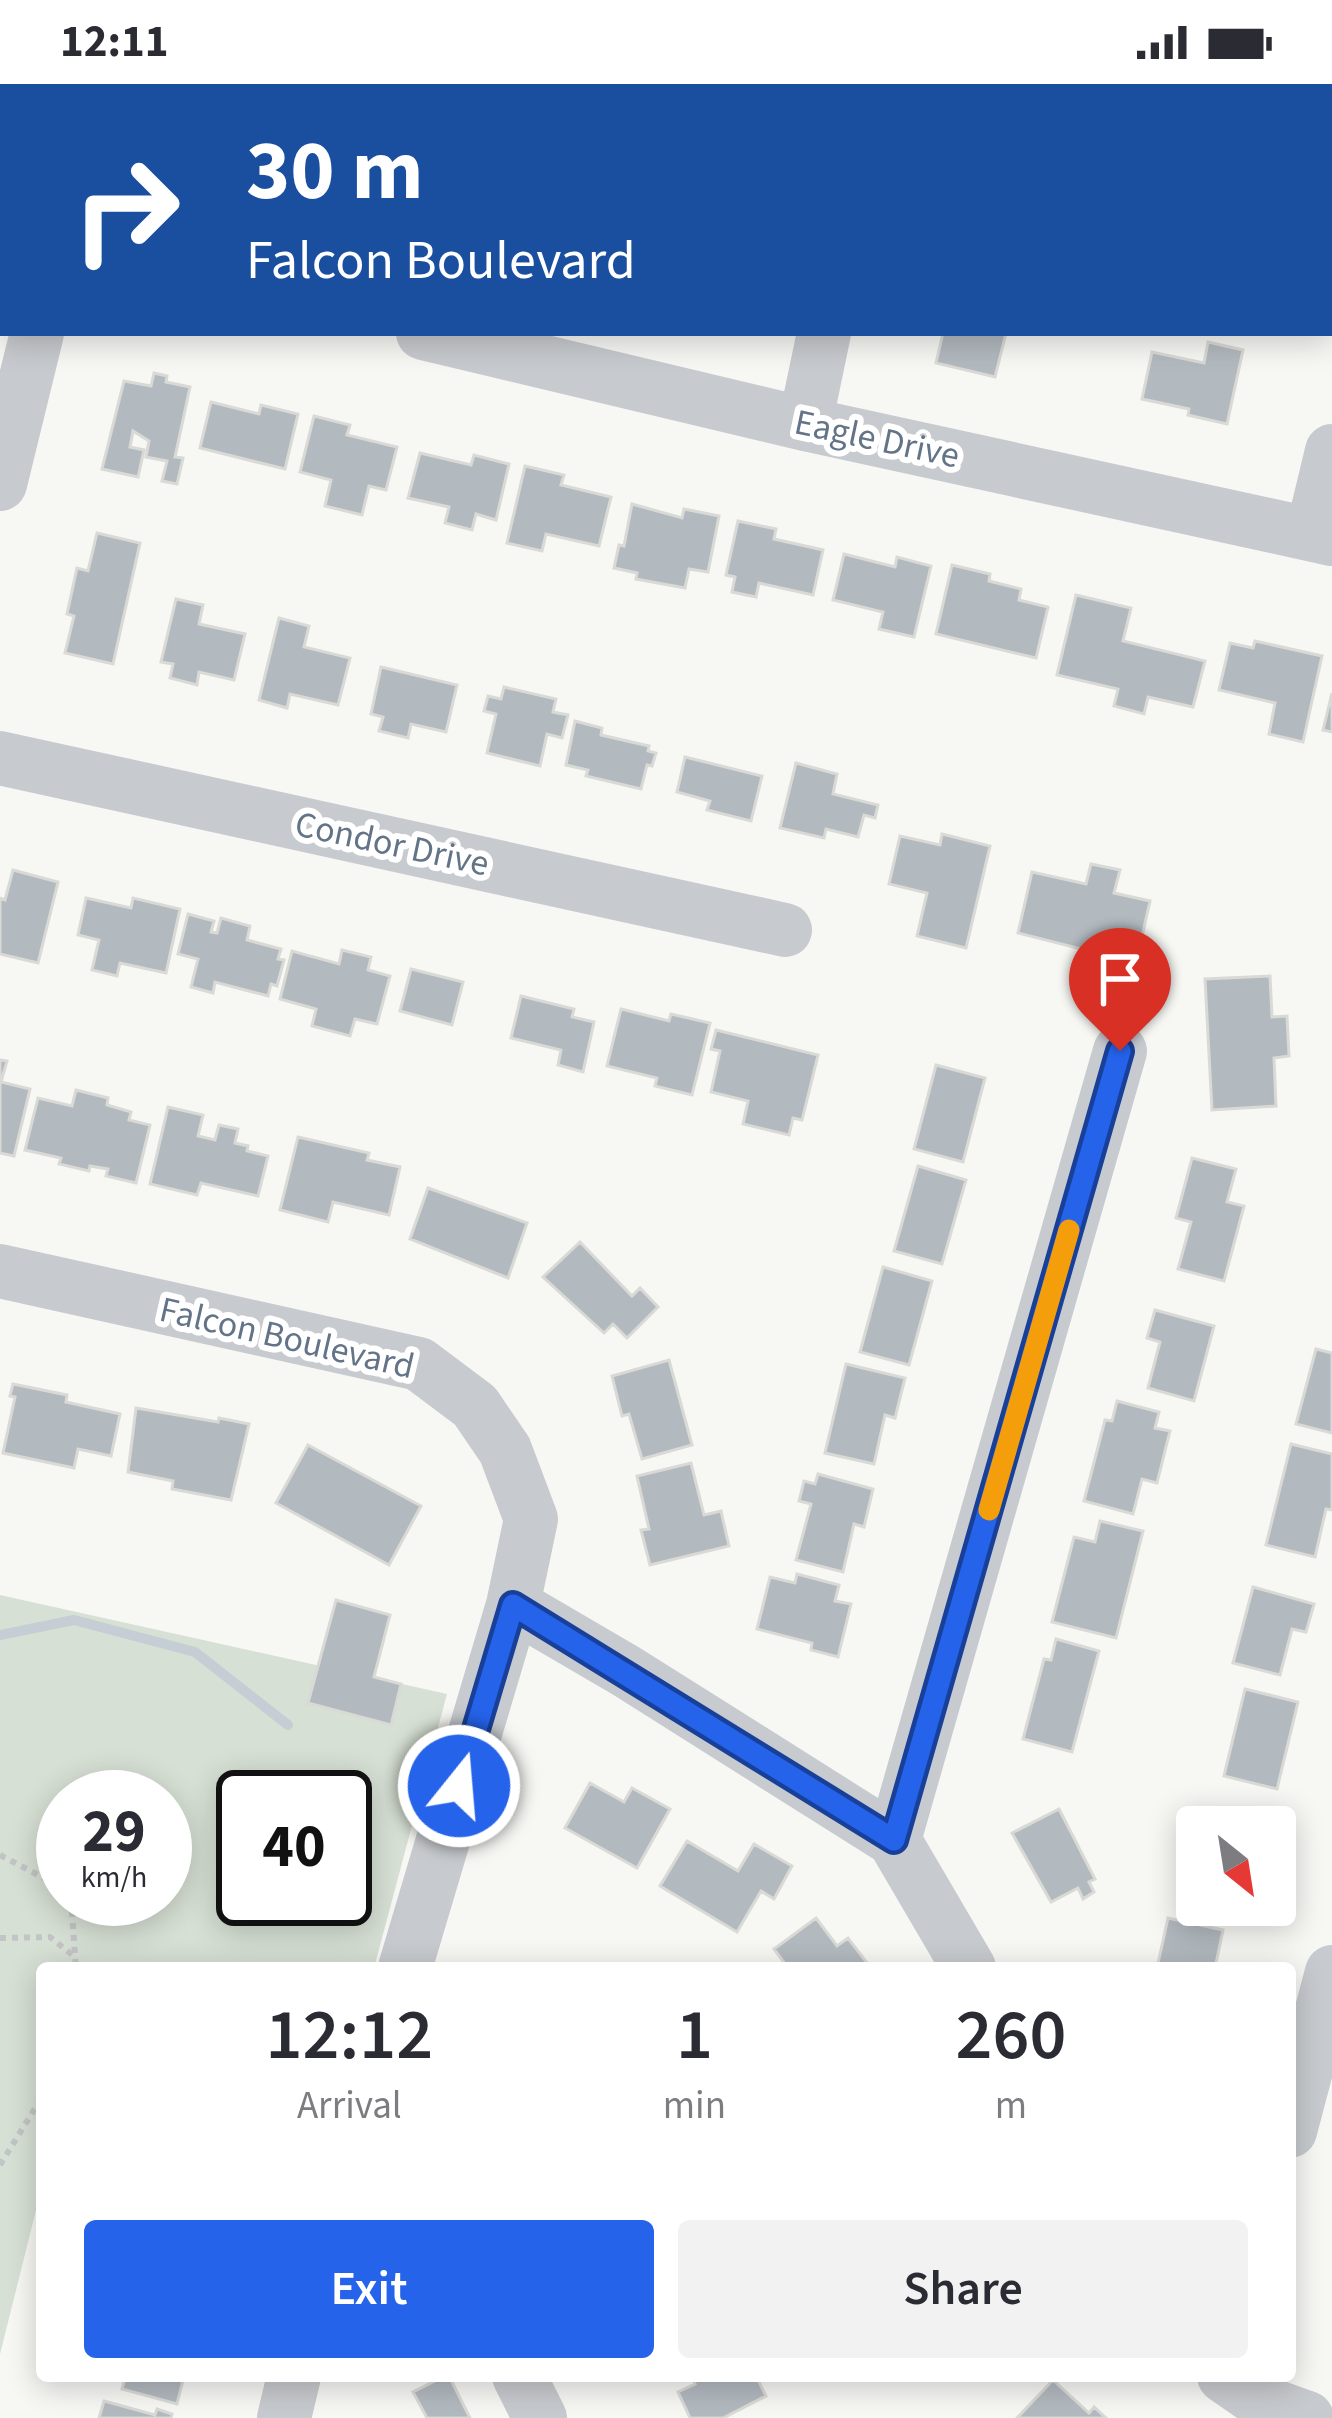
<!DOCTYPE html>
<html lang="en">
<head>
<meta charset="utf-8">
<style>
  :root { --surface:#fff; --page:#f2f2f3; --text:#2b2b33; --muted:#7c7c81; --accent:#2563eb }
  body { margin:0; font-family:"Source Sans 3",sans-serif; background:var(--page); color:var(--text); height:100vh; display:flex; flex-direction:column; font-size:45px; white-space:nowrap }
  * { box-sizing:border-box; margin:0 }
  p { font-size:39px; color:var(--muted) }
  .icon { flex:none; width:66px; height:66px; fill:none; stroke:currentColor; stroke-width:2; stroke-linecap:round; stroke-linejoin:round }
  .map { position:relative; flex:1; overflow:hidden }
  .panel { position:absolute; left:36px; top:1878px; width:1260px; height:420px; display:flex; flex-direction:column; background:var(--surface); border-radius:12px; box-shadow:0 6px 30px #0003 }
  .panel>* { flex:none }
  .banner { position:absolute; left:0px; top:0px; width:1332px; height:252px; box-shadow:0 6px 30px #0003; background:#1a4fa0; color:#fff; overflow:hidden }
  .needle { width:78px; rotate:150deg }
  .tools { position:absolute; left:1176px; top:1722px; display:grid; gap:24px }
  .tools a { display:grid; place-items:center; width:120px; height:120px; border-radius:12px; background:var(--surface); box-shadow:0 6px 30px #0003; font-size:60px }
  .speed { position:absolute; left:36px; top:1686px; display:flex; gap:24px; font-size:60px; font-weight:700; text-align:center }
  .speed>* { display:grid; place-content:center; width:156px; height:156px; border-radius:50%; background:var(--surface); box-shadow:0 6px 30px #0003; line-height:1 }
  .speed small { font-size:30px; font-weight:400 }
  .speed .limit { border:6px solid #111; border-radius:18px; background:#fff; color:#111 }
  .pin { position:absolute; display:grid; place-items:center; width:102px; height:102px; color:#fff; margin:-123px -51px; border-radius:50% 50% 50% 0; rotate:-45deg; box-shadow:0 0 12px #0007 }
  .pin .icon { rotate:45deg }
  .me { position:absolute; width:132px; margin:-66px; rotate:17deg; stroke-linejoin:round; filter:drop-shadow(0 0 9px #0008) }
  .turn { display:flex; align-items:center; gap:42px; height:252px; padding:0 48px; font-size:54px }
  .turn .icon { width:156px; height:156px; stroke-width:2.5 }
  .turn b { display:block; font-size:84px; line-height:102px }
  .eta { display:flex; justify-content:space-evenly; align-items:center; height:204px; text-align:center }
  .eta b { font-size:72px; font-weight:600; line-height:84px }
  .cta { display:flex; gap:24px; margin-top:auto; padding:24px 48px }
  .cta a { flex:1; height:138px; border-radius:12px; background:var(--accent); color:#fff; font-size:48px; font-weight:600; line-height:138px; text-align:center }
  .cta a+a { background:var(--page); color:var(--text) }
  .status { display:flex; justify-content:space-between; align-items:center; height:84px; padding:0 60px; background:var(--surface); direction:ltr }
  .status svg { height:33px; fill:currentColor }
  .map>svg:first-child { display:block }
</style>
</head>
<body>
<div class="status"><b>12:11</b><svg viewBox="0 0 49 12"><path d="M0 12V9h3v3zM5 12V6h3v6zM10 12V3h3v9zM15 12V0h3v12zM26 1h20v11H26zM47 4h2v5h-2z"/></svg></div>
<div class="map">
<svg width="1332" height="2334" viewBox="0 0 1332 2334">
  <rect width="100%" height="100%" fill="#f7f7f4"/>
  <path fill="#d7e0d4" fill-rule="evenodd" d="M0,1511L447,1610L374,1884H42V2102L0,2270ZM63,1713H165V1815H63ZM243,1713H345V1815H243Z"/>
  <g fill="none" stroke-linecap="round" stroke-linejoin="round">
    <path stroke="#c4ced4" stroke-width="10" d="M0,1551L74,1536L195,1568L288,1641"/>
  </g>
  <path fill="#b2b9bf" stroke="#d9d9d6" stroke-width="3" d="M0,0H46L3,3L0,33Z
    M64,0H145L158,3H64Z
    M581,0H690L580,3Z
    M710,0H773L709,3Z
    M943,249H1006L995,293L936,279Z
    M1208,258L1243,266L1227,340L1188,331L1189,325L1142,315L1152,268L1204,279Z
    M154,289L167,292L166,298L190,303L175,373L183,374L177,400L162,397L167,377L146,373L149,357L133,347L130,363L144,366L138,393L102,385L124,297L151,302Z
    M211,318L259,330L261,321L298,330L285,385L200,364Z
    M314,332L350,341L347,351L397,363L386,406L369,402L362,431L325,422L331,396L300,388Z
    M420,369L471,381L474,371L509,380L496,436L476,430L472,446L445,439L449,423L408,414Z
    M525,382L564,391L561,401L611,413L599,462L546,450L542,467L507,459Z
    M632,420L682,434L684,425L719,432L708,488L689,485L685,504L636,495L637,489L614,484L619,461L624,462Z
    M738,437L776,445L774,455L823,466L813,511L759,499L756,513L732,508L735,493L726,491Z
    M97,449L140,459L113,580L65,569L74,532L67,530L77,484L88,487Z
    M844,470L895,483L897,473L931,482L914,553L879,545L883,528L833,516Z
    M952,481L990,490L989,497L1021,505L1019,516L1048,523L1036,574L936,550Z
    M1076,511L1131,524L1123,557L1205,577L1193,623L1148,613L1144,630L1114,622L1118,605L1057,591Z
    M176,515L203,521L199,540L245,550L234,596L199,588L197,601L170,594L173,580L161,578Z
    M279,534L309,542L304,563L350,574L338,621L290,610L287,624L259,616Z
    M1255,557L1322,572L1303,658L1269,650L1275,619L1219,606L1230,559L1253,564Z
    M381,583L457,601L446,648L411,640L408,654L379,647L383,633L371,630Z
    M504,603L556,615L553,628L568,631L562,654L547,650L540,682L487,669L496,630L484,627L488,612L501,615Z
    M1332,609V648L1323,646Z
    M575,637L602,644L601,651L649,662L648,667L656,669L652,682L647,681L641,705L586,692L588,686L566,681Z
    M685,673L762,692L751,737L707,726L710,717L677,708Z
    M796,679L837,690L833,710L878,721L875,734L864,731L858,753L826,745L824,754L780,744Z
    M942,750L990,762L966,864L917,852L927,809L889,800L900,752L940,761Z
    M1091,780L1120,786L1114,809L1150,817L1136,879L1018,849L1032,788L1086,800Z
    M13,786L58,798L38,879L0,870V814L5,816Z
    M86,814L131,824L133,814L180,825L166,889L120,879L117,892L92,886L99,856L78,851Z
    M188,830L214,837L211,848L217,849L221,834L250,842L247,856L281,865L278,875L284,876L277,902L271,900L268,912L215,898L213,909L191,903L198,875L178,870Z
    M342,866L371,873L368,886L390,892L377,940L355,935L350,952L312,942L316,925L280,915L292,867L339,880Z
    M411,885L463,898L452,941L400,927Z
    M1270,892L1272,933L1287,932L1289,972L1274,974L1276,1022L1212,1026L1205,895Z
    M521,912L574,925L572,933L594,938L583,988L558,981L561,966L511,954Z
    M621,925L669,937L671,930L710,939L692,1011L655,1002L657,994L607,982Z
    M716,946L818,971L802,1036L793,1034L789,1051L743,1040L748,1017L711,1008L720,967L711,965Z
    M0,976L7,977L1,998L30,1005L14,1072L0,1069Z
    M936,981L985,994L963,1078L914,1065Z
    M76,1006L108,1014L107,1021L131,1028L129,1036L150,1041L136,1099L106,1092L108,1085L90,1082L89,1087L59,1080L61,1074L25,1066L38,1014L72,1022Z
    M168,1023L203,1031L198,1052L215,1056L219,1041L238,1045L235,1059L248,1062L247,1067L268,1072L258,1112L201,1099L197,1111L150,1100Z
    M298,1053L369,1069L367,1076L400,1083L389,1131L333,1118L328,1138L280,1126Z
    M1192,1074L1236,1085L1227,1118L1244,1122L1224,1197L1178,1185L1191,1138L1176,1134Z
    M918,1082L966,1096L942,1180L894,1167Z
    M428,1104L527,1139L508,1194L410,1155Z
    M580,1158L632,1212L640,1204L658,1223L627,1254L613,1240L604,1249L543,1193Z
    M883,1183L932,1197L909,1281L860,1268Z
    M1155,1226L1214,1242L1194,1317L1148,1304L1160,1258L1147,1254Z
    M1316,1265L1332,1269V1349L1296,1340Z
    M669,1276L692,1361L642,1375L629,1330L622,1332L612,1292Z
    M846,1280L905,1294L895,1334L885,1331L874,1380L825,1369Z
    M13,1300L67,1311L66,1318L120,1330L111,1372L78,1365L74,1384L3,1369L15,1313L10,1312Z
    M1117,1317L1159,1328L1155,1344L1170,1347L1157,1399L1142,1395L1133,1430L1084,1417L1105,1336L1112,1337Z
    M136,1324L218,1338L219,1334L249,1340L231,1416L172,1405L173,1397L128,1388Z
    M1291,1360L1332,1370V1426L1326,1425L1315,1473L1266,1461Z
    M308,1361L421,1422L389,1481L276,1419Z
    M691,1379L704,1431L721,1427L729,1462L650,1481L641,1446L649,1445L637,1392Z
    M818,1390L873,1405L864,1443L854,1440L843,1488L796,1476L811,1420L799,1417L804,1397L815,1400Z
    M1100,1437L1143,1447L1116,1554L1052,1538L1074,1453L1095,1458Z
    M797,1490L839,1501L835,1517L851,1520L838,1573L811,1566L812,1559L757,1545L770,1493L795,1499Z
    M1253,1503L1314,1520L1306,1548L1292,1545L1280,1591L1233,1579Z
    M336,1516L390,1531L374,1593L401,1600L391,1641L308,1619Z
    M1056,1555L1099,1567L1072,1668L1023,1655L1044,1575L1051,1576Z
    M1245,1605L1298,1618L1277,1705L1224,1692Z
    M292,1697L343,1713H287Z
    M590,1699L624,1718L632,1704L670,1725L637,1784L565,1744Z
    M345,1714L357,1717L345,1758Z
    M1196,1724L1252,1736L1251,1743H1197V1814L1178,1810Z
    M1059,1725L1095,1795L1089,1798L1094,1808L1083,1815L1078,1804L1051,1818L1012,1749Z
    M687,1757L738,1787L754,1760L792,1782L774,1815L761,1807L737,1848L660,1802Z
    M816,1834L837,1862L848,1854L871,1884H788L774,1865Z
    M1168,1834L1223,1846L1215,1884H1157Z
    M118,2292H184L177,2320L122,2305L125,2294Z
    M445,2292H449L470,2334H427L413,2308Z
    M691,2292H756L766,2312L723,2334H690L678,2308L695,2300Z
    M1053,2296L1089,2329L1094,2323L1106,2334H1017Z
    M104,2317L155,2331L157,2325L172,2330L171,2334H99Z"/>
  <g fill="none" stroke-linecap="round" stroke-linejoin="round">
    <path stroke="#c2c4c6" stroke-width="6" stroke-dasharray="6 6" stroke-linecap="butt" d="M0,1771L63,1804
      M71,1815L75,1871
      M0,1854L50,1853L75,1873L76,1884
      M0,2081L42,2013"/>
    <path stroke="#c7cace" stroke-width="54" d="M875,3L876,0
      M0,147L3,148
      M423,249L805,340L1332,455
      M805,340L824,249
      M0,400L37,249
      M1312,450L1332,367
      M0,674L785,846
      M0,1187L419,1280L475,1322L505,1366L531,1435L513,1521L626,1587L894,1756L969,1884
      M894,1756L1120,967
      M405,1884L513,1521
      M1290,2047L1332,1888
      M519,2292L540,2334
      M1224,2292L1260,2317L1307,2334
      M284,2334L294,2292"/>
  </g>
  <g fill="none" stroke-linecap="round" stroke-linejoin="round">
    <g stroke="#184099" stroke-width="30">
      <path id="route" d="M459,1702L513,1521L894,1756L1120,967"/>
    </g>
    <use href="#route" stroke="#2563eb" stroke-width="21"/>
    <path stroke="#f59e0b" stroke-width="21" d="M989,1426L1069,1146"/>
  </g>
  <g text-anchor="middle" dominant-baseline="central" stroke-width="12" stroke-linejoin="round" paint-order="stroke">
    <g font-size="36" fill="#637488" stroke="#fff">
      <text transform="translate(877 355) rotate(12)">Eagle Drive</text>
      <text transform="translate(392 760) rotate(12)">Condor Drive</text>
      <text transform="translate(287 1254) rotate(13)">Falcon Boulevard</text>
    </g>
  </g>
</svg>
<div class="tools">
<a><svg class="needle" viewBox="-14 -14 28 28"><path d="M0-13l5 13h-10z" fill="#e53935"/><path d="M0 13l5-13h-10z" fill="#7c7c81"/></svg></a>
</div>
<div class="speed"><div>29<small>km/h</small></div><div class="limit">40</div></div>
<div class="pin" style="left:1120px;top:967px;background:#d93025"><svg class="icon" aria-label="arrive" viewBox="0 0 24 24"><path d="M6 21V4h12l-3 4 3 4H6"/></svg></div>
<svg class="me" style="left:459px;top:1702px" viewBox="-20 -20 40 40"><circle r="17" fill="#2563eb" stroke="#fff" stroke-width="3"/><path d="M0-11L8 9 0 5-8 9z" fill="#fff"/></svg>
<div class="banner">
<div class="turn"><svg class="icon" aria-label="right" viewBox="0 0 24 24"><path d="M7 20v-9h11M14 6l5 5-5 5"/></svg><div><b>30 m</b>Falcon Boulevard</div></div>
</div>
<section class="panel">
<div class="eta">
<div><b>12:12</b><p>Arrival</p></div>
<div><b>1</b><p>min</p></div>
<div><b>260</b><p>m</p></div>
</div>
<div class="cta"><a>Exit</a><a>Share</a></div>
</section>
</div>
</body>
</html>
